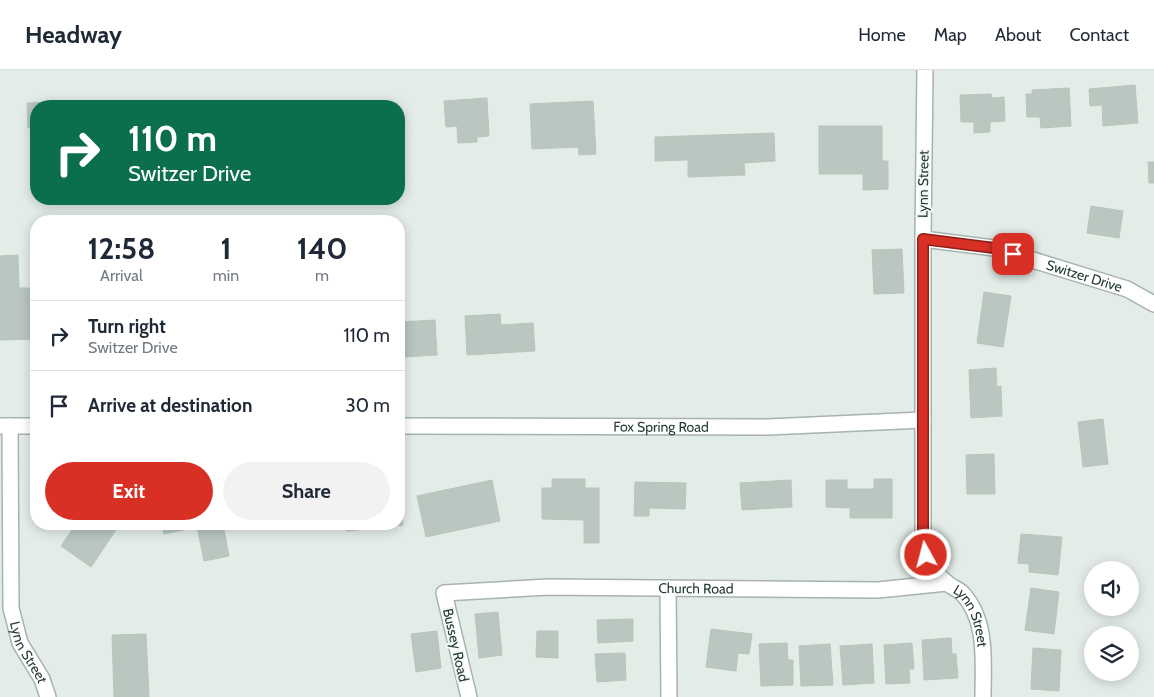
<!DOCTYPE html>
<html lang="en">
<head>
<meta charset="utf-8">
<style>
  :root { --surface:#fff; --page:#f2f2f3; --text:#1f2937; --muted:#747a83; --line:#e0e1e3; --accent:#d93025 }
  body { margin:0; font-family:Cabin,sans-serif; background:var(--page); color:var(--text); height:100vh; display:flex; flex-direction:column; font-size:19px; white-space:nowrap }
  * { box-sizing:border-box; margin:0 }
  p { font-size:16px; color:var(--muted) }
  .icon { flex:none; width:28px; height:28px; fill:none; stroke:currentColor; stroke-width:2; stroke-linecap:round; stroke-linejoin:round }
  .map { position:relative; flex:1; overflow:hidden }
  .panel { position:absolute; left:30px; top:145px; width:375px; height:315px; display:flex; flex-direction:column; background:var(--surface); border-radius:20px; box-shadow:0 2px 12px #0003 }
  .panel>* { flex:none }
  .guide { position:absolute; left:30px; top:30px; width:375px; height:105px; border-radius:20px; box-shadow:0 2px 12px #0003; background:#0b6e4f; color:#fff; overflow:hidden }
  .fabs { position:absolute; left:1084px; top:491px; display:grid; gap:10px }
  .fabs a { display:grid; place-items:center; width:55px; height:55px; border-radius:50%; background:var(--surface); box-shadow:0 2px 12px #0003; font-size:25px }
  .pin { position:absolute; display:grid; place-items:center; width:42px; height:42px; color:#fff; margin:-21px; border-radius:10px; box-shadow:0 2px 8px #0006 }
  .me { position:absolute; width:55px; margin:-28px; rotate:353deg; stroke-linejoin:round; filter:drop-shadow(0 0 4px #0008) }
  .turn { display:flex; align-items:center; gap:18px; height:105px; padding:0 15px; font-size:22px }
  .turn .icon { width:65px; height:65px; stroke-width:2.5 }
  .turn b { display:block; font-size:35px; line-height:42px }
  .eta { display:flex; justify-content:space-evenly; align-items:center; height:85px; text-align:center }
  .eta b { font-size:30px; font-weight:700; line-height:35px }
  .action { display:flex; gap:10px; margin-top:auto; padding:10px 15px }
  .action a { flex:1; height:58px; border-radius:30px; background:var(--accent); color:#fff; font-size:20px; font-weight:700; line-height:58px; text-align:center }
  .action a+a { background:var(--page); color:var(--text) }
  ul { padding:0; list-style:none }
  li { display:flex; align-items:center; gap:15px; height:70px; padding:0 15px; border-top:1px solid var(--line) }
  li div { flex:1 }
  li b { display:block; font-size:19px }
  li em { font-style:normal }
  header { display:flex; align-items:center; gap:30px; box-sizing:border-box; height:70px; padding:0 25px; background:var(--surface); border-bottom:1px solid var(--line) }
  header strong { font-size:24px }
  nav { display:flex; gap:28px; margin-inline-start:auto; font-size:18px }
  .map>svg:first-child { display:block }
</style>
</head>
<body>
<header>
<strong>Headway</strong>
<nav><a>Home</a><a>Map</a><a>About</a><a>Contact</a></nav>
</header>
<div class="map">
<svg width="1154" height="627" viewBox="0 0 1154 627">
  <rect width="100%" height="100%" fill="#e3ece7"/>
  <path fill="#b9c7c0" stroke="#b6c6bd" d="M1135,15L1138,53L1103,56L1102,35L1090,36L1089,19Z
    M1069,18L1071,56L1041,58L1040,47H1027L1026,24H1032V20Z
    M991,24L992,28L1004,27L1005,51L990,52V62L974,63V52H961L960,25Z
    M487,28L489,66L477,67V72L458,73L457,56L446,57L444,31Z
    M68,31V36H36V103L34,57L28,58L27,33Z
    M593,31L596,84L579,85L578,77L532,79L530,34Z
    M105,32H121V36H105Z
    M141,33H181V36H141Z
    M819,56H882V91H888V119L863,120V104H819Z
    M774,63L775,91L744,93L745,105L688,107V90L655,91V67Z
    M1148,92H1154V113H1149Z
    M1091,136L1123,141L1119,168L1087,163Z
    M902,179L904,223L874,224L872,180Z
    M18,185L19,218H36V269L0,270V186Z
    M984,222L1011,226L1003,277L977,273Z
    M500,244L501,255L533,253L535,281L467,285L465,246Z
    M435,250L437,285L402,287L403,293H399V252Z
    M996,298L997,317L1001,316L1002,346L971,348L969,300Z
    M1103,349L1108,394L1083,397L1078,352Z
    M994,384L995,424H967L966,385Z
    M552,409H585V418H599V473H584V450L542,449V418H552Z
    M874,409H892V448H850V438L826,437V410H847V419H874Z
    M492,410L500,451L426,467L417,426Z
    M791,410L792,437L742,440L740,413Z
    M635,412L686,413L685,439L649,438V446H634Z
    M401,432L403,455L347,461L346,454H399V433Z
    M76,454H120L91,497L61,476Z
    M162,454H223L229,486L204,491L197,457L164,464Z
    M1021,464L1062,467L1058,505L1029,502V494L1018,493Z
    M1031,518L1059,522L1054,564L1025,560Z
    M498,542L502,585L479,588L475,544Z
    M633,549V571L598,573L597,550Z
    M711,559L752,564L749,584L738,583L736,601L706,597Z
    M437,561L441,598L416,602L411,564Z
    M537,561H558V588L536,587Z
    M146,564L149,627H114L112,565Z
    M951,568L952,584H956L958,608L924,610L922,570Z
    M787,573L788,590H793V615L761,616L759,574Z
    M912,573L914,599H909L910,613L886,614L884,575Z
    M830,574L833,615L801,616L799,576Z
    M872,574L874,613L843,615L840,576Z
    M1033,578L1061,580L1059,621L1031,619Z
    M625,583L626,610L597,612L595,584Z"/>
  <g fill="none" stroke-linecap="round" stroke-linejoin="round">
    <g stroke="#a6b4ad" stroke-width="18">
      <g id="minor">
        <path id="s1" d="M925,0L923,169V474C928,492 931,500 947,513C951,517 958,519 962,523C988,550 983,593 983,627"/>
        <path id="s2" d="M923,169L994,178L1127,219L1154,234"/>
        <path d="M0,356H36"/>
        <path id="s3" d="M10,356L11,538L20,573L42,609L48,627"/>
        <path id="s4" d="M399,356L768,357L923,350"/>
        <path d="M668,518L669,627"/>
        <path id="s5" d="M469,627L444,523L548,517L878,520L947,513"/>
      </g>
    </g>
    <use href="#minor" stroke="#fff" stroke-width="15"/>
  </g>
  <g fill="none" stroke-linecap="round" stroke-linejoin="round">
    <g stroke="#8d1f18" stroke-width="12">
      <path id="route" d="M926,485L923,474V169L994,178L1013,184"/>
    </g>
    <use href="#route" stroke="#d93025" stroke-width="9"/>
  </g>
  <g text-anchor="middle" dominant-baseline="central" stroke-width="4" stroke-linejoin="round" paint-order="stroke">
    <g font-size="14" fill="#243d33" stroke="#f4f9f6">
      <text transform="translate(923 114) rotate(-89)">Lynn Street</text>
      <text stroke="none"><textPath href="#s2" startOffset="166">Switzer Drive</textPath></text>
      <text stroke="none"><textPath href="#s4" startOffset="262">Fox Spring Road</textPath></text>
      <text stroke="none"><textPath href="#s5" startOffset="359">Church Road</textPath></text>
      <text stroke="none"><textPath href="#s1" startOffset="564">Lynn Street</textPath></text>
      <text transform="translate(456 575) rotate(77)">Bussey Road</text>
      <text stroke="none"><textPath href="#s3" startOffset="230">Lynn Street</textPath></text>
    </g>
  </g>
</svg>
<div class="fabs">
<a><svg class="icon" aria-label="sound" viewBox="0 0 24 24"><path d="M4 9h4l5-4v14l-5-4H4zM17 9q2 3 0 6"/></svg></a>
<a><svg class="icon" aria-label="layers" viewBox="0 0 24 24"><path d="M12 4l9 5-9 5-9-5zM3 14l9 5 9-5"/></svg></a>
</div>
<div class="pin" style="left:1013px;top:184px;background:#d93025"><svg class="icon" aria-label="arrive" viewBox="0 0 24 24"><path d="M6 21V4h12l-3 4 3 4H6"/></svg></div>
<svg class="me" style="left:926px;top:485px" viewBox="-20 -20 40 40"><circle r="17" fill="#d93025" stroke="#fff" stroke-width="3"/><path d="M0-11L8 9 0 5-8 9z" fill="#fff"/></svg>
<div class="guide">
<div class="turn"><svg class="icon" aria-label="right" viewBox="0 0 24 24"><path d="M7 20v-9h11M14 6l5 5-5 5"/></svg><div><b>110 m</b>Switzer Drive</div></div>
</div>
<section class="panel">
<div class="eta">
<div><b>12:58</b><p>Arrival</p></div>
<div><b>1</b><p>min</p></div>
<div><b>140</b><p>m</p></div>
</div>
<ul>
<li><svg class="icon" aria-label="right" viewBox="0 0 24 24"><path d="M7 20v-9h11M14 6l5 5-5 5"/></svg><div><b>Turn right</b><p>Switzer Drive</p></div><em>110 m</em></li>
<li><svg class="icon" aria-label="arrive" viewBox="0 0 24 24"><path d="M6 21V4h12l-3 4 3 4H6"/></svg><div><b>Arrive at destination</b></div><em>30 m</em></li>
</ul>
<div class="action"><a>Exit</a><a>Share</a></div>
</section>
</div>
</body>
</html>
